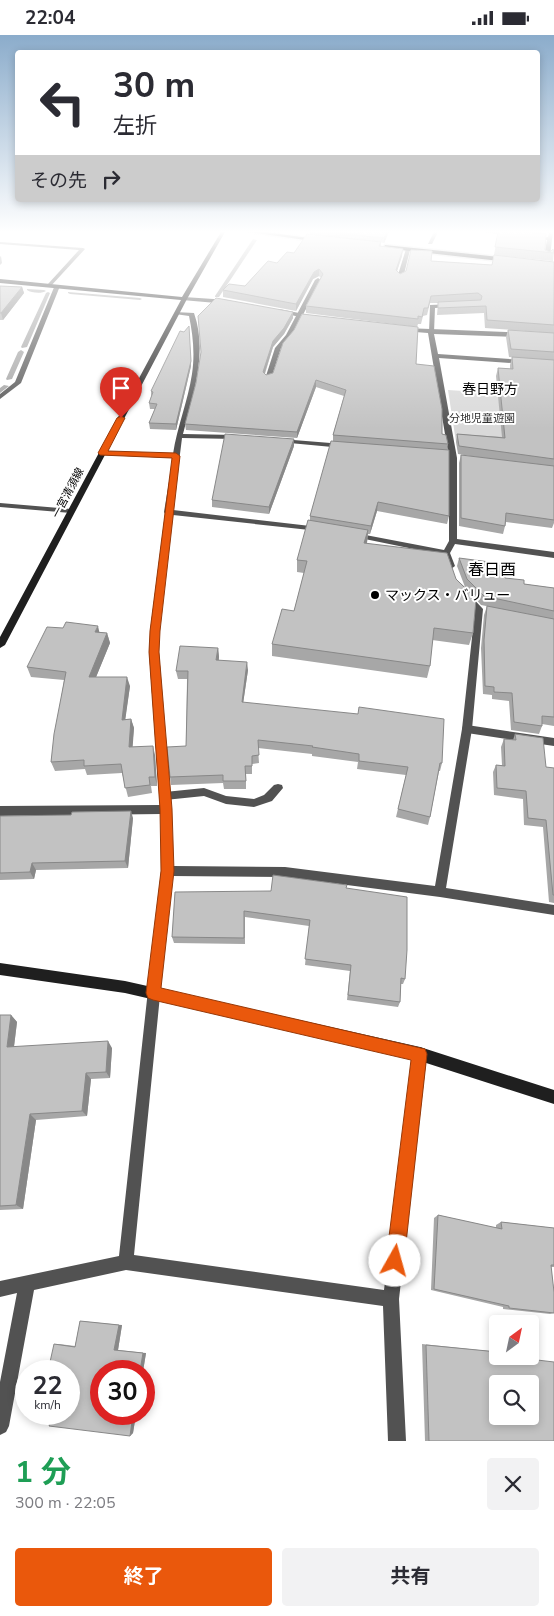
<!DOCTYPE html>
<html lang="ja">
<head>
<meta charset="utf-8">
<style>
  :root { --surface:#fff; --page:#f2f2f3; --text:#2b2b33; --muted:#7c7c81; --accent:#ea580c }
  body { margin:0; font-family:"Nunito Sans","Noto Sans JP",sans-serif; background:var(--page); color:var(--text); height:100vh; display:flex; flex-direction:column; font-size:19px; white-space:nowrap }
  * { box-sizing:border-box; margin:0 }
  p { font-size:16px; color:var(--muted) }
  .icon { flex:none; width:28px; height:28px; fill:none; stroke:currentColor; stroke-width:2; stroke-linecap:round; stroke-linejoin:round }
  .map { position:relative; height:1406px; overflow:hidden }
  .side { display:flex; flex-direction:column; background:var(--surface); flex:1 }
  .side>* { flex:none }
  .guide { position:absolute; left:15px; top:15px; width:525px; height:152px; border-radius:5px; box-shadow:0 2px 8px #0003; background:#fff; color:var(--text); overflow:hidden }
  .needle { width:32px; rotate:33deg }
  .tools { position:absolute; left:489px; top:1280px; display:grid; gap:10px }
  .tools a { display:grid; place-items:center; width:50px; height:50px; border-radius:5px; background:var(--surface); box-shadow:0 2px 8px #0003; font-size:25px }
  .speed { position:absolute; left:15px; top:1325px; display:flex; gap:10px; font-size:25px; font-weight:700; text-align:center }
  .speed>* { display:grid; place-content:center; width:65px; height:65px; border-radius:50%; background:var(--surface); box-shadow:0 2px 8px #0003; line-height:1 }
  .speed small { font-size:12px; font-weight:400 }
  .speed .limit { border:8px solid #d22; background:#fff; color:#111 }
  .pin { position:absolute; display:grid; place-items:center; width:42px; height:42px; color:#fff; margin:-51px -21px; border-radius:50% 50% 50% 0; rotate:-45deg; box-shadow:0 0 5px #0007 }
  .pin .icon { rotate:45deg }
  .me { position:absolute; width:55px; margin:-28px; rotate:7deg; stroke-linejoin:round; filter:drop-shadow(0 0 4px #0008) }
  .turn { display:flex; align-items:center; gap:18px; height:105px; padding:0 15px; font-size:22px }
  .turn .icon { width:65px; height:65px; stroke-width:2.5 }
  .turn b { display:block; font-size:35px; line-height:42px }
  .then { display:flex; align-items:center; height:48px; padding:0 15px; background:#0003; gap:10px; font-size:19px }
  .round { display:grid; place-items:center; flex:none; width:52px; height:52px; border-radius:5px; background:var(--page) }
  .headline { display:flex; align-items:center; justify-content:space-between; height:85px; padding:0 15px }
  h1 { font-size:30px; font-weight:700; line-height:38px; color:#1e9e55 }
  .button { display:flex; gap:10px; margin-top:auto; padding:10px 15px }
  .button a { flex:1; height:58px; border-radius:5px; background:var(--accent); color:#fff; font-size:20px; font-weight:700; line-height:58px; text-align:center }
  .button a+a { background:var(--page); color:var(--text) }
  .status { display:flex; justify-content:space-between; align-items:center; height:35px; padding:0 25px; background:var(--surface); direction:ltr }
  .status svg { height:14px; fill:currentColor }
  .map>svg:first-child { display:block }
</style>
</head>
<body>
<div class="status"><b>22:04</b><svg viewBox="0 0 49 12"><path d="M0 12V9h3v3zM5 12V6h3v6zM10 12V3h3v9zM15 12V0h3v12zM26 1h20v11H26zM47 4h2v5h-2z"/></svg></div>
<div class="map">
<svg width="554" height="1406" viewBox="0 0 554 1406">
  <rect width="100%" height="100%" fill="#fff"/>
  <path fill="#d9d9d9" d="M448,355L509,359L514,411L456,407Z"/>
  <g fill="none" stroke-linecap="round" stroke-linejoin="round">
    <path fill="#a0a0a0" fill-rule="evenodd" d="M253,204L257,205L219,262H215V261Z
      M27,254L44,255L46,256C42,259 31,258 27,255Z
      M48,257L50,258L27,312L22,313L21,312L46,258Z
      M68,257L140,263L142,264L140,265L70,259L68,258Z
      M21,315L24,317L12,344L7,345L6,344L18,317Z
      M4,350L9,351L0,358V353Z"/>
    <g stroke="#dbdbdb" stroke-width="3">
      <path id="primary" d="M249,197H266L323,205L320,207Z
        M385,210L509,223L512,225L509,227L383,213Z"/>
    </g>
    <path fill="#525252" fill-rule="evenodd" d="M406,214L410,215L403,243L400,245L397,243Z
      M318,243L321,245L292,301L281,313L271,344L266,345L265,344L275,313L286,300L315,245Z
      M453,269V271L451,272L435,273L434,297L429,298L430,270Z
      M467,690L554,703V711L467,698L463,697L462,694L463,691Z
      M278,749L282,750L283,753L272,766L254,772L226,769L204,761L165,765L161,764L160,761L161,758L165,757L204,753L226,761L254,764L264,760L274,750Z"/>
    <path fill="#525252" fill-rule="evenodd" d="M434,197H438L432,209H428Z
      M483,197H496L513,200L511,201Z
      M549,197H553L550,221L547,223L544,221L547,205L531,202L533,201L548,202Z
      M0,207L83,213L85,214L50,252L47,250L48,249L79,215L0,209Z
      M55,250L60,251L21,348L0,364V359L15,347Z
      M184,262L228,265L231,267L228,269L182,265L181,264Z
      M279,274L314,281L317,283L314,285L277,277V275Z
      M175,277L194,278C208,318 193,360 183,399L236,400L239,402L236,404L182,403L173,475L319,492L323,494L319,496L173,480L159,589V617L171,774L173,831L285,832L435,851L462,694L475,575L462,561L466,558L469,559L483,574L472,694L446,853L554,870V880L440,862L285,842L172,841L134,1220L384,1255L413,1019L415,1014L420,1012L425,1014L427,1019L399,1264L406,1406H388L383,1271L126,1235L34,1255L9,1391L6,1397L0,1400V1347L17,1258L0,1262V1246L119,1221L161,836V779L0,781V771L160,770L149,617L151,589L165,479L164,477L173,423L103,420L99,418L103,416L173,419C177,392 188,366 192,339C195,319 193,300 189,281L175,279Z
      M405,293L506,297L520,298L523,300L520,302L434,299L438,319L524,325L527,327L524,329L439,323L457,423V504L554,517V523L455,509L450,518L455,531L451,534L447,531L443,520L355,502L351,500L355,498L444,515L449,506V423L428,298L403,296L402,295Z
      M281,404L343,409L346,411L343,413L279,407V405Z
      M0,468L71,474L75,476L71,478L0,472Z"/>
    <path fill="#1f1f1f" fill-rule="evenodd" d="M221,197H225L187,264L5,610L0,613V602L181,265L0,248V244L182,262Z
      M0,928L125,946L420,1012L554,1055V1069L420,1026L125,958L0,940Z"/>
    <use href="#primary" fill="#000" fill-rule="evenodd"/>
  </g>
  <path fill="#a7a7a7" d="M310,197H339L357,199L358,198L351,197H389L384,208L381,207V211L402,221L397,236L400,239L431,226L492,230L554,227V298L485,293L484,278L437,280L438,268H430L427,280L423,281L421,289H418L417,292L306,278V271L321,243L319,241L313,244L296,276L223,262V255L245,251L277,228L294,218L310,199Z
    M498,197H542L541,199L545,215L550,217L554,216L553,226L494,220Z
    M0,251L22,252L24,258L3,285H0Z
    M293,277V283L284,299L273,312L265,339L266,340L416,329L442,399L448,409L447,415L449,481L447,489L377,476L370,499H368L367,508L456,544L465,552L457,531L459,523L505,543L524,549L554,553V691L542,689V691L539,699L511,695L509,666L492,664V660L483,659L481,613L484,580L487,571L532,580L481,570L476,564L473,598L469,610L432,605L430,631L427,643L272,621V609L294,576L304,538L297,537V525L310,485V481L333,406V400L344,361L316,352L297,403L186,395L185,389Z
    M508,295L554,298V488L552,493L506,487L503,499L459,491V428L461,420L482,423L458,419L456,407L457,399L502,402L496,341L498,333L510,334V330L512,322H509L506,302Z
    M191,331L176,395L150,394L149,388L155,374H150L149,368L151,362V356Z
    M294,411L269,479L212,472V465Z
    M99,597L107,598L110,608L96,642L130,651L125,684H131L134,693L132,712L155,720L157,751H151L152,758L128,762L122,738L87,740L85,734L55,736L51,727L64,645L31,642L27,632Z
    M218,613L219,622V625L248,635L243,668L442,728L440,736H439L430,782L428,790L396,782L406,740L357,734L358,727L312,721V719L258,713L259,728L252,729V739H246V754H224L223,748L171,750L170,742L186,711L187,644H178L176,636Z
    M515,699L546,732L554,733V868L549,867L543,792L524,790L523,764L494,760L493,737L496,730H502L501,712L504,704L513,705Z
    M0,781L133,783L128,833L36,835L34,844L0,845Z
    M346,853L405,944L403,949H401L400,967L398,972L347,965L350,936L305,930L309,891L245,882V909L174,908L172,902L271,856Z
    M0,980H11L17,987L14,1012L112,1013L110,1043L91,1044L87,1081L36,1085L23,1174L0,1175Z
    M438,1180L496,1193V1190L501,1187L554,1193V1232H551L554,1257V1278L550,1279L503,1274V1272L431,1255L434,1183Z
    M80,1286L122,1290L118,1315L146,1318L133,1398L130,1401L54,1309H59L75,1311Z
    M422,1309L498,1317L512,1322L554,1406H425Z"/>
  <path fill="#888" d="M387,197H389L384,208V203Z
    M403,214L402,221L395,242L396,235Z
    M1,221L2,228L0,230V222Z
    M319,234V241L313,244L296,276V269L314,237Z
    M22,252L24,258L3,285L1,278Z
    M293,277V283L284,299L273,312L263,343V337L273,306Z
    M189,291L191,331L176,395V389Z
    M316,345V352L297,403V397Z
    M294,404V411L269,479V472Z
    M378,467L377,476L370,499L371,491Z
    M368,495L367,507L363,519L364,508Z
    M98,591L100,600L95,597Z
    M107,598L110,608L92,652L89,642Z
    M218,613L219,622L217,634L216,625Z
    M247,627L248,635L242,676V667Z
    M127,642L130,651L124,694L122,685Z
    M131,684L134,693L132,721L129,712Z
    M153,711L155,720L157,751L155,742Z
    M131,776L133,783L128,833L125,826Z
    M32,828L36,835L34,844L30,837Z
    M11,980L17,987L13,1019L7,1012Z
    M108,1006L112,1013L110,1043L106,1037Z
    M86,1038L91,1044L87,1081L82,1076Z
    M30,1079L36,1085L23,1174L16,1170Z
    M119,1290H122L118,1315H114Z
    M143,1318H146L143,1336H140Z
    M133,1379H136L133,1398L130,1401Z"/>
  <path fill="#c2c2c2" stroke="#888" fill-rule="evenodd" d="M324,197H339L357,199L360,197H387L384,203Z
    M498,197H526L546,199L545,215L550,217L553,214L554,218L495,212Z
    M307,199L381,207L379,211L403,214L396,235L400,239L406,236L411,215L432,216L431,226L492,230L494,220L554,227V290L487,285L486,271L438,273V267L481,265L482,261L478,258L431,261L428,273H424L422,282L418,281V284L306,271L323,239L319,234L314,237L296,269L223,255L229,249L245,251L268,226L277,228L287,217L294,218Z
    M0,251L22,252L1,278H0Z
    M216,263L293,277L284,293L273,306L263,337L266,340L273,338L283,308L294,295L302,279L418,292L416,329L434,331L442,374V399L446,400L448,409L333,400L346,355L316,345L297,397L185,389L196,348L201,317L198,281Z
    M189,291L191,326L176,389L149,388L157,369L149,368L153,357L151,356L180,296L184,297Z
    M508,295L554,298V317L511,314Z
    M512,322L554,325V424L459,411L457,399L505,403L498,333L513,334Z
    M225,399L294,404L269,472L212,465Z
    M331,406L449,415V481L378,467L371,491L310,481Z
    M461,420L554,431V485L506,478L505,491L461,483Z
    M308,485L368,495L364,508L447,518L456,544L476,564L473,598L434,593L430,631L272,609L282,574L294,576L307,526L297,525Z
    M459,523L505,529V543L524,545V549L554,553V576L484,561L467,544Z
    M487,571L554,584V682L542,681V691L514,687L512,658L494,657V652L485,651L484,605Z
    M66,587L98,591L95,597L107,598L89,642H127L122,685L131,684L129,712L153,711L155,742H149L150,750L125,753L121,729L84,731V725L51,727L54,699L66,637L27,632L47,592L63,593Z
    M180,611L218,613L216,625L247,627L242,667L358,679L359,672L444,684L442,728H440L430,782L398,774L408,732L359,726V719L312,712L313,711L258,705L259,720L252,721V731H245L246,746H223V740L170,742L167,712L186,711L188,636H176Z
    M515,699L543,703L546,732L554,733V860H553L546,785L528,783L526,756L497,753L496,730L505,731L504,704L516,705Z
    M131,776L125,826L32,828L30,837L0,838V781L71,780L72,777Z
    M273,840L347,850L346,853L407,862V915L405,944L401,943L400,967L348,960L351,930L305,924L310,885L244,876V903L172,902L175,857L271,856Z
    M0,980H11L7,1012L108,1006L106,1037L86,1038L82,1076L30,1079L16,1170L0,1171Z
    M438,1180L502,1194L501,1187L554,1193V1230H551L554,1257V1278L509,1273V1271L434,1254Z
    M80,1286L119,1290L114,1315L143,1318L140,1336H101V1379H133L130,1401L49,1391L50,1389L37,1387L39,1379H69V1336H48L54,1309L75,1312Z
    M426,1310L498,1317V1321H512V1322L554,1327V1406H429ZM498,1349H530V1381H498Z"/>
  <linearGradient id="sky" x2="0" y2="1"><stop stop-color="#8baccb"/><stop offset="0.5" stop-color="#fff"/><stop offset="1" stop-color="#fff" stop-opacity="0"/></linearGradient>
  <rect width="554" height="394" fill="url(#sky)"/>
  <path fill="#ea580c" stroke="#983908" d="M121,381L125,383L108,416L176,418L180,421L160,596L159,617L172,774L174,836L161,953L425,1014L427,1019L404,1226L401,1232L395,1235L389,1232L386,1226L411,1025L153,965L148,963L146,958L161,836L160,774L149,617L150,596L172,423L100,420L98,418L117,383Z"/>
  <circle fill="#000" stroke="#fff" stroke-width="2" cx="375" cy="560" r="5"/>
  <g text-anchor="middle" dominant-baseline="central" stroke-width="4" stroke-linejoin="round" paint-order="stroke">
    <g font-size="11" fill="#303030" stroke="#fff">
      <text x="482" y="383">分地児童遊園</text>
    </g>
    <g font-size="11" fill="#000" stroke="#fff">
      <text transform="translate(68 458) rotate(-62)">一宮清須線</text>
    </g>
    <g font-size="14" fill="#000" stroke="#fff">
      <text x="490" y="354">春日野方</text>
    </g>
    <g font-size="14" fill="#000" stroke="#fff" text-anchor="start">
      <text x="385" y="560">マックス・バリュー</text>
    </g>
    <g font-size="16" fill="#000" stroke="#fff">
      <text x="492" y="535">春日酉</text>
    </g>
  </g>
</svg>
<div class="tools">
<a><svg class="needle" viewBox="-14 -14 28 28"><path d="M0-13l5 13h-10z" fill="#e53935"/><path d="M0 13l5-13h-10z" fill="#7c7c81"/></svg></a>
<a><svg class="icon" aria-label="search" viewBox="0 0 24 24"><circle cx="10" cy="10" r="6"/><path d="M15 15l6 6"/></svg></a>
</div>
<div class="speed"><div>22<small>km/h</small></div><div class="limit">30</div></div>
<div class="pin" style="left:121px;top:383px;background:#d93025"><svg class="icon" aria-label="arrive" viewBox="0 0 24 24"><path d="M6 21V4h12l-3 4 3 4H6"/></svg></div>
<svg class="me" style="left:395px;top:1226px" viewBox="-20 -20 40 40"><circle r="19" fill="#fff"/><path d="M0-13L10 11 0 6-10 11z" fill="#ea580c"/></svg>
<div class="guide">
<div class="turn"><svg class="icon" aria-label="left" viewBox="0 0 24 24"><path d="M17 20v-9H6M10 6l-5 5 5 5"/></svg><div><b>30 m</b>左折</div></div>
<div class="then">その先<svg class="icon" aria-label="right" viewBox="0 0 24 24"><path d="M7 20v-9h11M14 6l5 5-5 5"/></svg></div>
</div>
</div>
<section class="side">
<div class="headline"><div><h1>1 分</h1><p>300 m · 22:05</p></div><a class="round"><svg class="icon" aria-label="close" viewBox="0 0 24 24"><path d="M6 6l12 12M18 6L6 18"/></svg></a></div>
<div class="button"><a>終了</a><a>共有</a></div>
</section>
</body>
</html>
